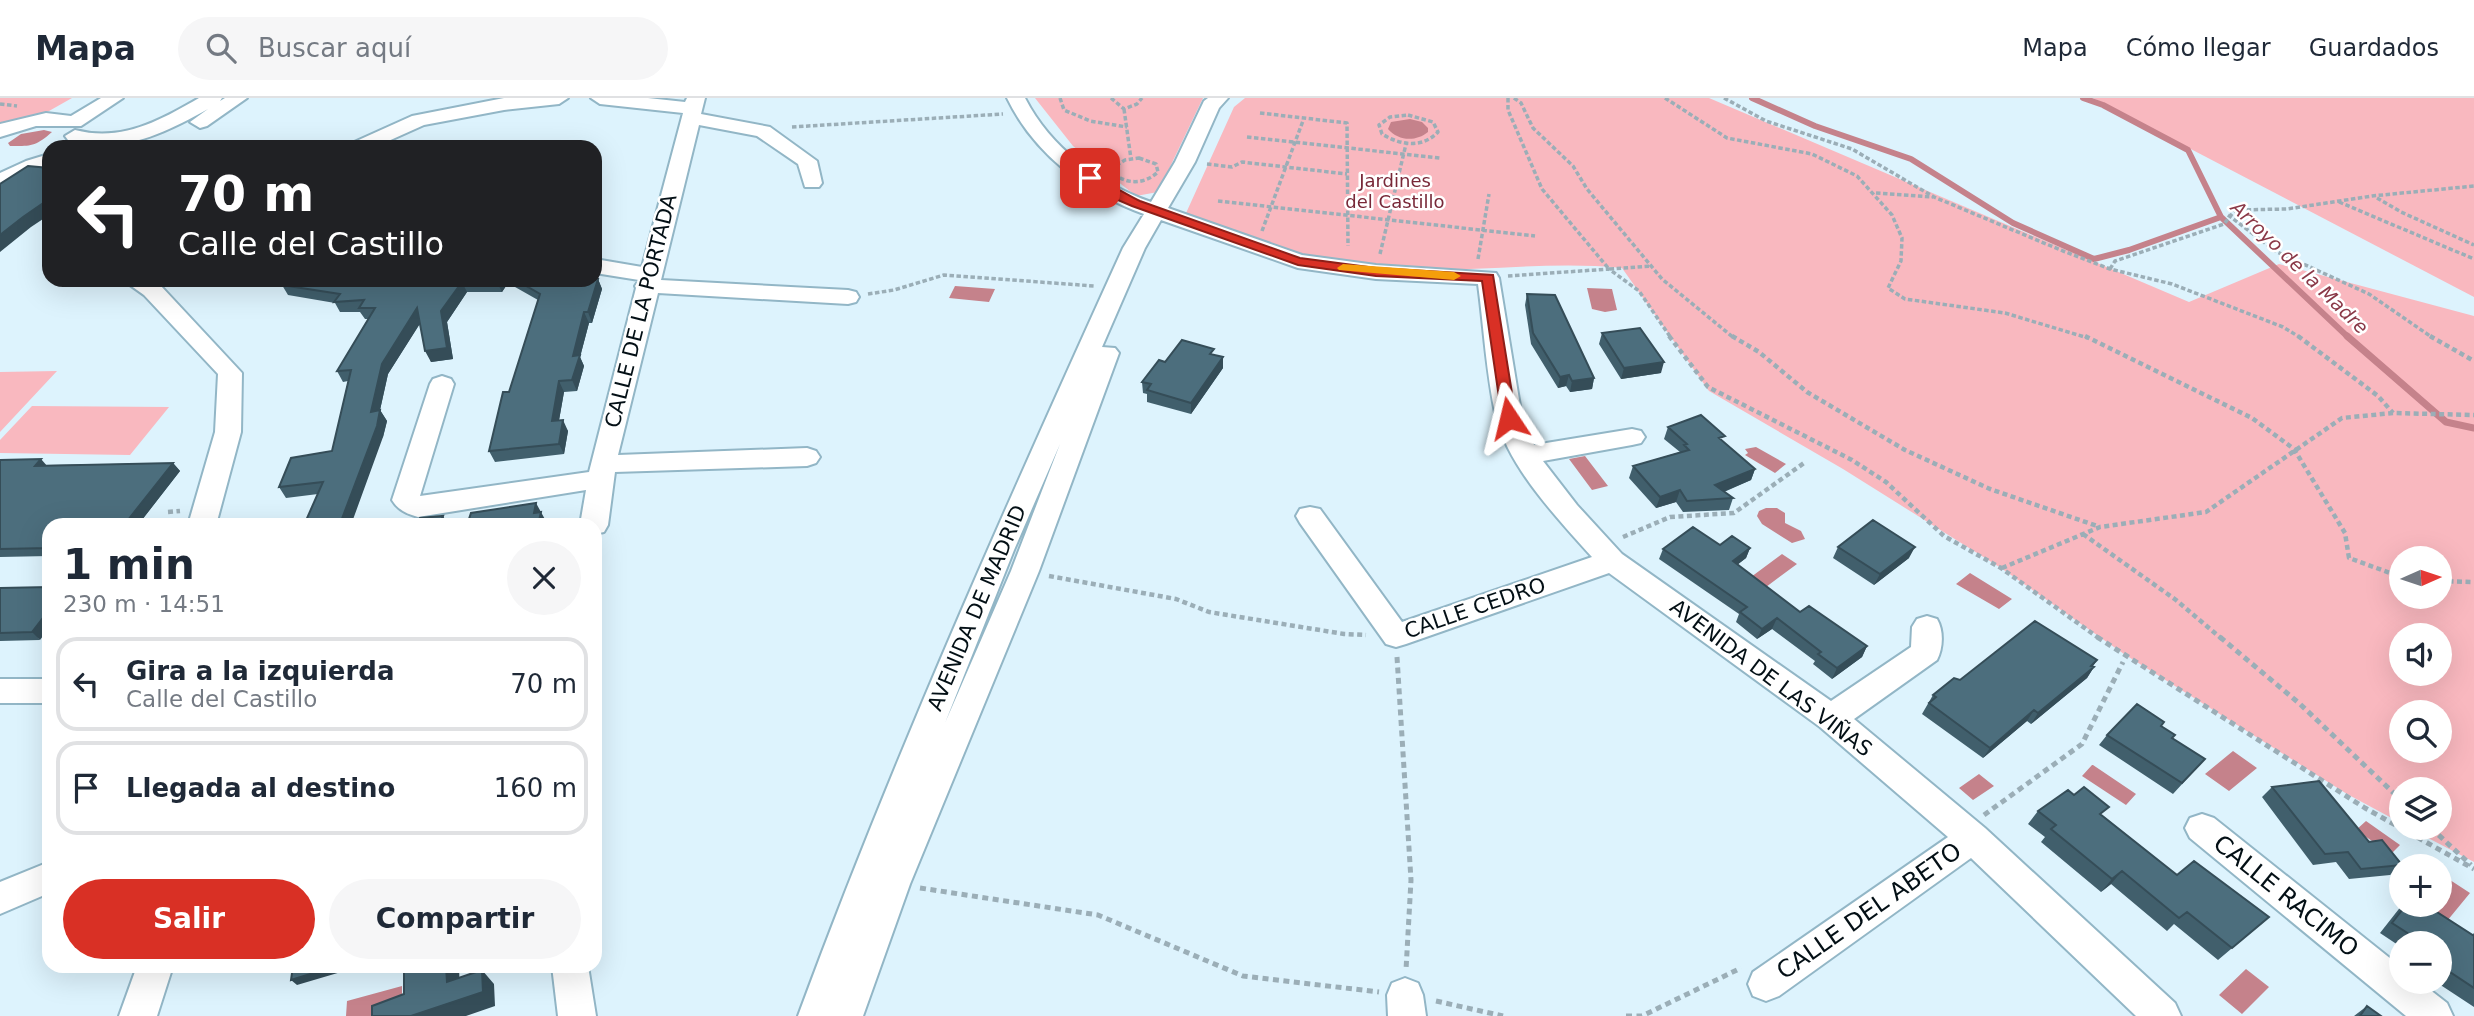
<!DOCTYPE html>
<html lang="es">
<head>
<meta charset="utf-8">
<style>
  :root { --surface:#fff; --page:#f6f6f7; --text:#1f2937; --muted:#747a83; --line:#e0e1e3; --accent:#d93025 }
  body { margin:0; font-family:"DejaVu Sans",sans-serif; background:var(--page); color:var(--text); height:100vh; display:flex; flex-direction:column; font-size:26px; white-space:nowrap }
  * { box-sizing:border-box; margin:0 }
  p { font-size:23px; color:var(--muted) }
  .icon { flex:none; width:38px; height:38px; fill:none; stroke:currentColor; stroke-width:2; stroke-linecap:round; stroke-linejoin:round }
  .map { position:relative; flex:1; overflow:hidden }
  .side { position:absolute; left:42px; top:420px; width:560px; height:455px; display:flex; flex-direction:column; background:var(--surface); border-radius:21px; box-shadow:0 7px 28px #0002 }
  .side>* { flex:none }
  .banner { position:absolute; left:42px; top:42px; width:560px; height:147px; border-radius:21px; box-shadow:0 7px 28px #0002; background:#202124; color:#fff; overflow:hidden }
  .needle { width:46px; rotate:87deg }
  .fabs { position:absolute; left:2389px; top:448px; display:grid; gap:14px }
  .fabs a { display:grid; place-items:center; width:63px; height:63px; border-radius:50%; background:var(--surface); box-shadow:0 7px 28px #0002; font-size:35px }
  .pin { position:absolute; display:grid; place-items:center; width:60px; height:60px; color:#fff; margin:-30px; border-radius:14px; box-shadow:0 4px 10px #0006 }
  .me { position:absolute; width:77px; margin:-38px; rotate:350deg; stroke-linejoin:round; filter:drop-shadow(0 0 5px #0008) }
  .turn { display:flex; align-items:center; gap:24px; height:147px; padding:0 21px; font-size:32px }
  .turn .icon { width:91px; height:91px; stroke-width:2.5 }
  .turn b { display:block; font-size:49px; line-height:60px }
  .round { display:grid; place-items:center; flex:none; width:74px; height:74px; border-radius:37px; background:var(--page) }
  .head { display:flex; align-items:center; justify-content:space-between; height:119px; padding:0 21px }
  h1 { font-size:42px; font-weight:800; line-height:52px }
  .primary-button { display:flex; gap:14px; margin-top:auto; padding:14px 21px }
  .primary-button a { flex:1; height:80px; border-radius:42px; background:var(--accent); color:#fff; font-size:28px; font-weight:800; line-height:80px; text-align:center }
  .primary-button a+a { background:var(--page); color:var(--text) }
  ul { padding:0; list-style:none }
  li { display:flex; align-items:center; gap:21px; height:94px; margin:0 14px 10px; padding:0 7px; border:4px solid var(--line); border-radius:21px }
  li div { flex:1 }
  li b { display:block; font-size:26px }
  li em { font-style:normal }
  header { display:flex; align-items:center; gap:42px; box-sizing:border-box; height:98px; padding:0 35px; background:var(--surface); border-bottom:2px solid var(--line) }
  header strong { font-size:33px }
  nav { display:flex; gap:38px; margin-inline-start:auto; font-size:24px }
  .search { width:490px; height:63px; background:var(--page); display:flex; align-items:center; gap:18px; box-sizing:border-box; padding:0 24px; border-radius:38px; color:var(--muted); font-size:26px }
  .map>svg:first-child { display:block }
</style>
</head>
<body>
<header>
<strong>Mapa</strong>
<div class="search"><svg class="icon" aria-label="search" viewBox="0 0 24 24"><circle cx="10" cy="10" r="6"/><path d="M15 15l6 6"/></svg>Buscar aquí</div>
<nav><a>Mapa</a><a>Cómo llegar</a><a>Guardados</a></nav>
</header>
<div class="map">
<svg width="2474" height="918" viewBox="0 0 2474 918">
  <rect width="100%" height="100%" fill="#ddf3fd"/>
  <path fill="#f9b8bf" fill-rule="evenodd" d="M0,0H72L49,13L0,28Z
    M1035,0H1203L1158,94L1136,98L1073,48Z
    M1245,0H1709L2189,204L2279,166L2474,218V764L2409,730H2440V691H2401V725L2347,696L2124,556L2001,470L1843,371L1709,293L1622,170C1545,162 1466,176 1388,171C1318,166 1249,143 1182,124L1234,9ZM2401,460H2440V499H2401ZM2401,537H2440V576H2401ZM2401,614H2440V653H2401Z
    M2093,0H2474V199Z
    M57,273L0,334V274Z
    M32,308L169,309L130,357L0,355V342Z"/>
  <path fill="#c5828b" d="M1410,21L1422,24L1428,30V34C1416,44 1398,43 1388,31L1391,24Z
    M44,32L52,34C35,49 31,48 10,48L8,45L21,36Z
    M955,188L995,191L989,204L949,200Z
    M1587,190L1612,191L1617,212L1605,214L1592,211Z
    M1756,349L1786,366L1775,375L1745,357L1748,355L1745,351Z
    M1585,358L1608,388L1592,392L1569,361Z
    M1766,410H1777L1785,415V425L1801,433L1805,441L1792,445L1762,426L1757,418L1759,413Z
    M1782,456L1797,466L1766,489L1751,479Z
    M1970,475L2012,501L1999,511L1956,486Z
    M2233,653L2257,670L2229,693L2205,676Z
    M2092,667H2093L2136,696L2126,707L2082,678Z
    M1979,676L1994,688L1973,702L1959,690Z
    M2366,723L2400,747L2391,756L2356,732Z
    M2447,780L2470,795L2447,823L2425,807H2440V789Z
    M2246,871L2269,889L2242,916L2219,897Z
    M402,888V902L384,918H346L347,903Z"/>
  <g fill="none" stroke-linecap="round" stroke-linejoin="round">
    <path stroke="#c5828b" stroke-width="6" d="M1752,0L1815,28L1911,61L2013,125L2094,161L2129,152L2221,119
      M2083,0L2103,7L2188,52L2221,119L2349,240"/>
    <path stroke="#c5828b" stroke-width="7" d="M2347,238L2446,324L2474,330"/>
    <g stroke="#92b6c6" stroke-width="4">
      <path id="minor" d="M101,0H123L81,28H36L0,39V26L46,15L71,18Z
        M199,0H222L220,3L225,0H247L207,28L200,30L190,24L208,11C161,37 123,56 68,42L65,38L75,32C122,44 159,23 199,0Z
        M504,0H568L559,6L504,12L424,27L375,49H349L352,45L412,18Z
        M591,0H648L685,4L687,0H705L701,16L770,29L817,63L822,85L819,89H805L798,66L757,38L699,27L661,182L848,192L856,194L859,199L856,204L848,206L658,195L618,357L807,350L816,353L820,359L816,365L807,368L615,374L608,427L604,434L595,436V427H580L586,392L418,419C407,416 398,412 392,402L430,286L433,281L442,278L451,281L454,286L420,398L589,374L636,190L635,188L639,182L595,175V161L642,169L683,15L600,6Z
        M1007,0H1025C1050,49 1099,86 1151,104L1175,64L1204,3L1208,0H1228L1219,10L1195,64L1168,110L1302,157L1376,167L1496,175L1499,180L1522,320L1534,347L1632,331L1641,333L1645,339L1641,345L1632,347L1543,363L1577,407L1622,456L1831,603L1911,549L1912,529L1917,521L1927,518L1937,521C1944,533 1943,550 1937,562L1854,621L1985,730L2175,905L2181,918H2136L1971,760L1779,898L1766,903L1753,898L1748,886L1753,874L1948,739L1820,629L1609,475L1406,546L1396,549L1386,546L1300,425L1296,418L1300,411L1310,409L1320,411L1402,524L1592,459C1558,421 1509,370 1496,319C1486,276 1484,230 1478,186L1376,181L1298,170L1161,122L1145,150L1102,249L1115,250L1119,255L1039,473L910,786L863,918H798C894,657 1008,403 1123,150L1144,116C1086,95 1034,56 1007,0ZM1060,346L1011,473L945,625L1014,452Z
        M49,56V68L0,89V75L26,63Z
        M123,182H151L160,187L242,275L241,334L216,427H188L215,334L218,276L144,197Z
        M0,581H49V605H0Z
        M2202,716L2214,720L2401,869V884H2420L2447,905L2453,918H2406L2190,740L2185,730L2190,720Z
        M49,764V795L0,816V784Z
        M137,868H173L157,918H119Z
        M552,868H588L596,918H558Z
        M1405,880L1418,885L1423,897L1426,918H1388L1387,897L1392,885Z"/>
    </g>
    <path stroke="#9baeb7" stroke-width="3.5" stroke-dasharray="4.5 2.5" stroke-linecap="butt" d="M1060,0L1064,12L1090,23L1127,29
      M1111,0L1124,11L1137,6L1142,0
      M1508,0V12L1542,91L1609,171L1651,168
      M1514,0L1521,5L1533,30L1573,68L1587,91L1662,181L1734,240
      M1665,0L1727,40L1812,56L1857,78L1892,117L1902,140L1901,163L1888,190L1905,201L2005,215L2088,240
      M1724,0L1766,23L1852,51L1934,99L2063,153L2110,171L2172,186L2283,229L2301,240
      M0,6L17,8
      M1124,11L1131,61
      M1260,15L1347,25L1348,148
      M1408,17L1433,24L1438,34C1422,51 1400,47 1382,36L1379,27L1390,19Z
      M792,29L1003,16
      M1247,39L1440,60
      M1139,60L1156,66L1158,74C1145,86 1128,87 1114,76L1115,68L1125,62Z
      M1207,66L1232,69L1242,64L1347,76
      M1876,95L1933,99
      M2377,100L2401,114L2474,147
      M1218,103L1535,138
      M2339,104L2474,161
      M2228,117L2277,154L2369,196L2433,240
      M1262,133L1304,20
      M1380,156L1406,46
      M1478,161L1489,96
      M2110,171L2115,163L2224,126L2235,112L2287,111L2372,98L2474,88
      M1508,178L1609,171L1639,193L1671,240
      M868,196L894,192L944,177L1094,188"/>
    <path stroke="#9baeb7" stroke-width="4.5" stroke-dasharray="5 3.5" stroke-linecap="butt" d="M1669,238L1708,289L1852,362L1886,384L1944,438L2001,470L2100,541
      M1732,238L1759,254L1807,294L1905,352L1990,391L2100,429
      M2085,238L2252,320L2294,351L2345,435L2349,460L2401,479
      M2298,238L2378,298L2393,315
      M2430,238L2474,263
      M168,414L180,413
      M2083,436L2176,502L2222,541
      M1623,439L1670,419L1734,415L1804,365
      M2002,470L2100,429L2206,414L2342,320L2393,315L2474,317
      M1049,478L1176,501L1209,514L1344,536L1366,537
      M2440,483L2474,484"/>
    <path stroke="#9baeb7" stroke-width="5" stroke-dasharray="6 4.5" stroke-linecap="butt" d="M2097,539L2365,710L2474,771
      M2220,539L2300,606L2401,702
      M1397,559L1411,782L1406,872
      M1984,717L2082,646L2123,564
      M2431,730L2471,767
      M920,790L1098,817L1243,878L1379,894
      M1436,903L1503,918
      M1626,918H1642L1741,870"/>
    <use href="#minor" fill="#fff" fill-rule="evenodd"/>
  </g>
  <path fill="#415f6c" d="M598,181L602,191L592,225H589L580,259L584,268L577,293L564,294L559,322L568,333L564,356L495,364L489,353L509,294L538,202L508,185L502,194H467L447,224L453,261L431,264L420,225L388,276L380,312L387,323L383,339L318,396L286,400L279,389L332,353L348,283L343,284L337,273L368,221H365L360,214H340L335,205L288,197L282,187L288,182H578Z
    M1527,196L1594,280L1592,291L1570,294L1566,288L1558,290L1531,246L1525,207Z
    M1602,235L1661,275L1621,281L1599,246Z
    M1214,257L1223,259V270L1191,316L1147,304V296L1143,295L1142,284L1165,264Z
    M1668,329L1723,343L1755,371L1751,382L1724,394L1733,400L1729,412L1683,414L1676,404L1656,410L1629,380L1633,368L1680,354L1664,341Z
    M0,362L46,367L173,365L180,373L138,427H49V458L0,459Z
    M1720,447L1750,450L1746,460L1737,467L1800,514L1867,548L1862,559L1832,581L1813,566L1815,563L1772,531L1757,541L1736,524L1739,516L1659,461L1663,451Z
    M1838,449L1909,460L1874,487L1833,460Z
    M0,490L40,542L0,543Z
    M2093,569H2094L2087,580L2031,626L2027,623L1983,660L1922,616L1933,597L1960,582Z
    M2161,628L2172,640L2205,661L2173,696L2099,647L2107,637Z
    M2272,689L2369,744L2402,767L2390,777L2349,781L2336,764L2313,767L2262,699Z
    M2038,713L2102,717L2177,777L2269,819L2218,862L2174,826L2167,833L2111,786L2101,794L2041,744L2045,739L2028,726Z
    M2402,807H2426L2472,837L2474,835V909L2436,884H2440V845H2401V849L2380,835Z
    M2367,908L2381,918H2354Z"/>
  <path fill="#354d58" d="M49,101V117L31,129L0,154V137L23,119Z
    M598,181L602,191L592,225L588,214Z
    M498,182H506L508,185L502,194L497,184Z
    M462,184L467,194L447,224L453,261L431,264L425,253L441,213Z
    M417,210L423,221L388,276L380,312L387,323L383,339L351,427H340L382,266Z
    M584,214L589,225L580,259L584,268L577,293L572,282L573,258Z
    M1223,259V270L1191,316V305Z
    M1664,264L1661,275L1621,281L1624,270Z
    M1569,277L1566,288L1558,290L1560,279Z
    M1594,280L1592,291L1570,294L1572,283Z
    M559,283L564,294L557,334L552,323Z
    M563,322L568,333L564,356L559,346Z
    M41,361L48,369L35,368Z
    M173,365L180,373L138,427H124Z
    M1755,371L1751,382L1711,399L1715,387Z
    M1680,392L1676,404L1656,410L1660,399Z
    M536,405L547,425V427H538L534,415Z
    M443,418L446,423L445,427H439Z
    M1915,449L1909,460L1874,487L1880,476Z
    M1750,450L1746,460L1729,473L1733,463Z
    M49,512V530L40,542L32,534Z
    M1777,520L1772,531L1757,541L1762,531Z
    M1867,548L1862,559L1832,581L1837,570Z
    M2097,562L2090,573L2094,569L2087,580L2031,626L2038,615Z
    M2034,612L2027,623L1983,660L1990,650Z
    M2122,773L2111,786L2101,794L2112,781Z
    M336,868H342L341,874L297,887L291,882Z
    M446,868H459L460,898L447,884Z
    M482,872L494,886L495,908L466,918H411Z"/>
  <path fill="#4c6e7d" stroke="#354d58" stroke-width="2" d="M28,68L49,70V101L23,119L0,137V86Z
    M595,181H598L588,214H584L573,258L580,257L572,282L559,283L552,323L563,322L559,346L489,353L503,294H509L540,196L516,182H595Z
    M288,182H498L497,184H462L441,213L447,250L425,253L417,210L382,266L371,314L380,312L377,328L340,426H345L344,427H304L323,384L279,389L291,360L332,353L351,272L337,273L375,210H359L364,202L334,204L340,196L282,187Z
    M1527,196L1555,197L1594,280L1572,283L1569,277L1560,279L1533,235Z
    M1640,230L1664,264L1624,270L1602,235Z
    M1182,242L1214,251L1210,256L1223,259L1191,305L1147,292L1151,286L1142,284L1159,262L1165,264Z
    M1701,317L1725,338L1719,340L1755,371L1715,387L1733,400L1687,403L1680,392L1660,399L1633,368L1689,352L1684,347L1687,346L1668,329Z
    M41,361L35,368L173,365L124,427H49V450L0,451V362Z
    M536,405L534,415L541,414L538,427H467L471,415Z
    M443,418L439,427H418L420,420Z
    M1873,422L1915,449L1880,476L1838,449Z
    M1693,429L1720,447L1732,438L1750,450L1733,463L1800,514L1809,508L1867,548L1837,570L1818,556L1821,554L1777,520L1762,531L1740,514L1747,509L1663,451Z
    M49,489V512L32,534L0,535V490Z
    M2035,523L2097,562L2091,568L2094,569L2038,615L2034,612L1990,650L1929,605L1936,599L1933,597L1954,580L1960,582Z
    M2137,606L2164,624L2161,628L2175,637L2172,640L2205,661L2182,685L2107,637Z
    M2319,683L2369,744L2382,742L2402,767L2361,771L2348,754L2325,756L2272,689Z
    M2084,689L2109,709L2100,716L2177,777L2194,763L2269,819L2232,850L2187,814L2179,820L2122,773L2112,781L2051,731L2056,727L2038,713L2068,692L2074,697Z
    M2406,807H2426L2474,838V890L2444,870L2449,863L2440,857V845H2423L2392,825Z
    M293,868H336L291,882Z
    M404,868H446L447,884L482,872L483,894L411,918H372V908L404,896Z
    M2367,908L2381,918H2360Z"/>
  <path fill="#d93025" stroke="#8d1f18" stroke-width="2" d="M1086,77C1095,76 1128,98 1140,103L1300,160L1376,170L1493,177L1516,320L1509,324L1502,320L1482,183L1376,178L1298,167L1132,108L1106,97L1086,82Z"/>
  <path fill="#f59e0b" d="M1343,166L1454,174L1461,178L1454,182L1339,172L1337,170Z"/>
  <g text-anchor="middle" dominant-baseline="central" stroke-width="5" stroke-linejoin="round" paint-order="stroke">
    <g font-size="18" fill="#782838" stroke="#fff">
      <text x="1395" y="82">Jardines<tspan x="1395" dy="21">del Castillo</tspan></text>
    </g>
    <g font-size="19" font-style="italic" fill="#8a3847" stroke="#fff">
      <text transform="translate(2300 169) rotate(44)">Arroyo de la Madre</text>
    </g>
    <g font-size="21" fill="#030f15" stroke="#fff">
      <text transform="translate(641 213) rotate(-76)">CALLE DE LA PORTADA</text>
      <text transform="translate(977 510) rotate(-67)">AVENIDA DE MADRID</text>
      <text transform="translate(1475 510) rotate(-19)">CALLE CEDRO</text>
      <text transform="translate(1771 580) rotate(37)">AVENIDA DE LAS VIÑAS</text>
    </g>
    <g font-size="24" fill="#030f15" stroke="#fff">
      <text transform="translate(2286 798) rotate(39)">CALLE RACIMO</text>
      <text transform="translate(1869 813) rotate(-35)">CALLE DEL ABETO</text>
    </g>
  </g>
</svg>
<div class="fabs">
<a><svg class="needle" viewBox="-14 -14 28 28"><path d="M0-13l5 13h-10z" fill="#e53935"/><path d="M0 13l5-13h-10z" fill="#747a83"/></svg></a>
<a><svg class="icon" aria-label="sound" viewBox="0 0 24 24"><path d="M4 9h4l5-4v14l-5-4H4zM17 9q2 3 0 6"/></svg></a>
<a><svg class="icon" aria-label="search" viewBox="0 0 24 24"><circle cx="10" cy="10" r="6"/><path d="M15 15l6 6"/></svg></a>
<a><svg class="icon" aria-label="layers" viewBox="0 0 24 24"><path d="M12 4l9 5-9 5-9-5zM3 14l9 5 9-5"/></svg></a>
<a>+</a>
<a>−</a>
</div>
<div class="pin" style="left:1090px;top:80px;background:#d93025"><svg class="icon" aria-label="arrive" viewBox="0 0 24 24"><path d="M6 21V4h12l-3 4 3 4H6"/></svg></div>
<svg class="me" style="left:1509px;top:320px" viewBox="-20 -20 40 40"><path d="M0-17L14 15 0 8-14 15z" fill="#d93025" stroke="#fff" stroke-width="4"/></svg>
<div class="banner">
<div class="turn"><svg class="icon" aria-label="left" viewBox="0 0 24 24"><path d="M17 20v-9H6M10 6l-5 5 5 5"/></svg><div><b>70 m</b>Calle del Castillo</div></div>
</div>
<section class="side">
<div class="head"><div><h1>1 min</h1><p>230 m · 14:51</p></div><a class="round"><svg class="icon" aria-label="close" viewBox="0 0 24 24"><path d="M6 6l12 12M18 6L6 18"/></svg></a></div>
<ul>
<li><svg class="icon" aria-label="left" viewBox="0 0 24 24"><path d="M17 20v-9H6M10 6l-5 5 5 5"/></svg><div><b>Gira a la izquierda</b><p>Calle del Castillo</p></div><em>70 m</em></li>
<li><svg class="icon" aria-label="arrive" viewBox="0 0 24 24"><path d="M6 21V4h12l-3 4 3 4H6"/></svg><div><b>Llegada al destino</b></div><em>160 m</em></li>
</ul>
<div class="primary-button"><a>Salir</a><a>Compartir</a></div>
</section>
</div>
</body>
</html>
